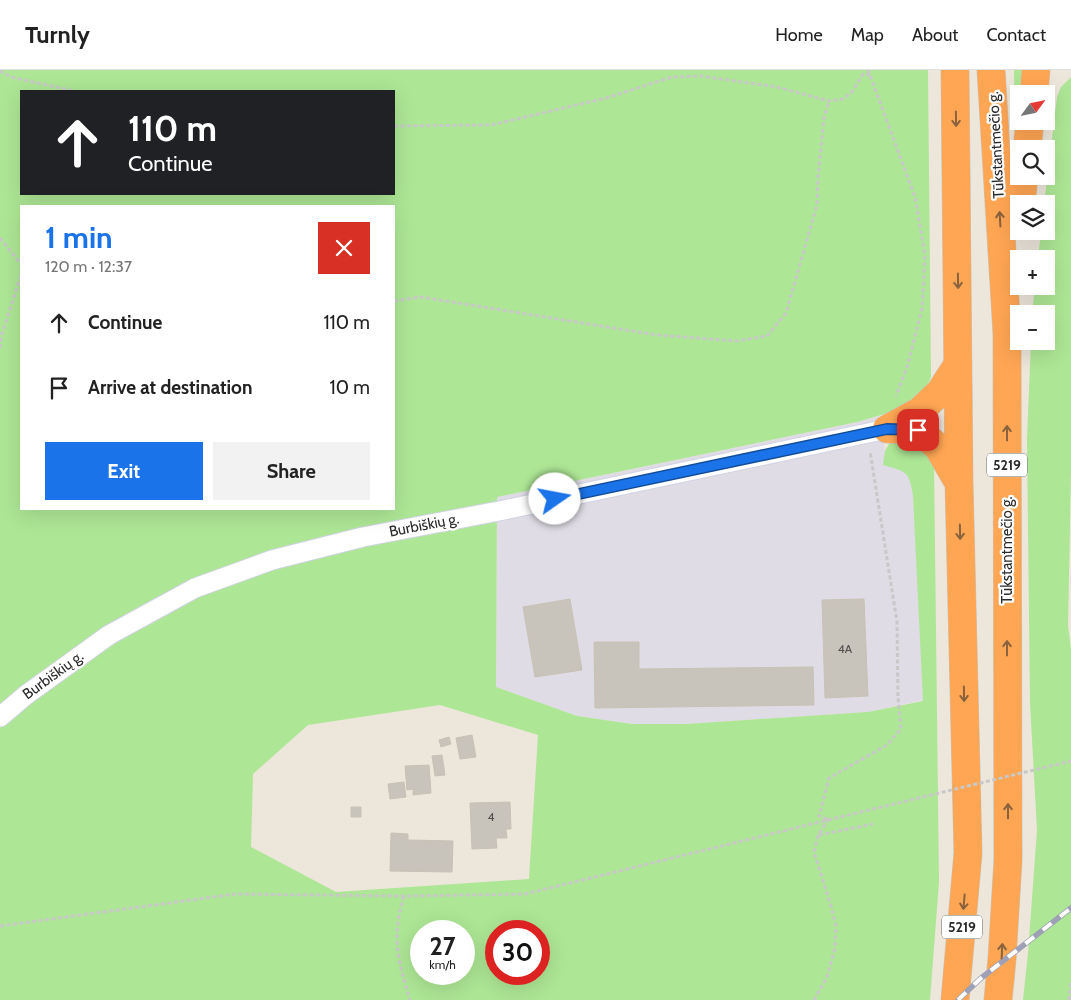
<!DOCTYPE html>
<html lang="en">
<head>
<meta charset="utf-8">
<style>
  :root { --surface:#fff; --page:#f2f2f2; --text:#222; --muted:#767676; --line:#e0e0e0; --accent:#1a73e8 }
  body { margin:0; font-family:Cabin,sans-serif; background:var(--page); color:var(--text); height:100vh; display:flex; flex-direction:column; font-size:19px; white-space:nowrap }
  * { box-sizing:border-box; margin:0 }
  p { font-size:16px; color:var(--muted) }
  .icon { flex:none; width:28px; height:28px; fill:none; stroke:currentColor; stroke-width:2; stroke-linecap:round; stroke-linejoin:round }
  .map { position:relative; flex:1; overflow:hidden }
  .drawer { position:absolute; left:20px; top:135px; width:375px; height:305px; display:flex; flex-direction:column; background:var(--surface); border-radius:0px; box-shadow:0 5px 20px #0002 }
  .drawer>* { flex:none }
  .hud { position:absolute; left:20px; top:20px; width:375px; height:105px; border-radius:0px; box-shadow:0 5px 20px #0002; background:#202124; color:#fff; overflow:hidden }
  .needle { width:32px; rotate:57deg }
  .buttons { position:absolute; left:1010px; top:15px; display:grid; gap:10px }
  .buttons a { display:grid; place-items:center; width:45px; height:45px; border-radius:0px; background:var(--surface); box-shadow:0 5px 20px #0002; font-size:25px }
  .speed { position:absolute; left:410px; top:850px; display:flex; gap:10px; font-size:25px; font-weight:700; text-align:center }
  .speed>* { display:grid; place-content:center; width:65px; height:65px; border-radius:50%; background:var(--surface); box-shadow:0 5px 20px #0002; line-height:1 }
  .speed small { font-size:12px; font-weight:400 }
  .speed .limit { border:8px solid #d22; background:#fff; color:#111 }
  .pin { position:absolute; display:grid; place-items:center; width:42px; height:42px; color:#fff; margin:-21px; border-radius:10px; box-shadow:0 2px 8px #0006 }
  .me { position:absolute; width:55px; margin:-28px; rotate:78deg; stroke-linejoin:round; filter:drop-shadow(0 0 4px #0008) }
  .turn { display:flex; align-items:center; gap:18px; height:105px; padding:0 25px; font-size:22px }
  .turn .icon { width:65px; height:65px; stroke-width:2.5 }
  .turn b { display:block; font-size:35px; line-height:42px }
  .round { display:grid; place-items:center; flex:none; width:52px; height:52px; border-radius:0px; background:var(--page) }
  .summary { display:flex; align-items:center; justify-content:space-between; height:85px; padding:0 25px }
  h1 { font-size:30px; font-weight:700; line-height:38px; color:var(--accent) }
  .primary-button { display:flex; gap:10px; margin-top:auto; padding:10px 25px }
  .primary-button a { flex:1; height:58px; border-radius:0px; background:var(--accent); color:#fff; font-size:20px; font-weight:700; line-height:58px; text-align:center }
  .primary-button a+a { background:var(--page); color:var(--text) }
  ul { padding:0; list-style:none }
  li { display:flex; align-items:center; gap:15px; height:65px; padding:0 25px }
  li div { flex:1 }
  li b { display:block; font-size:19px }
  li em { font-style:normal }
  header { display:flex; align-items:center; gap:30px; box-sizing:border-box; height:70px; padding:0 25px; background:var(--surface); border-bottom:1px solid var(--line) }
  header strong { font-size:24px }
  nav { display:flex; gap:28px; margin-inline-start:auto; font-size:18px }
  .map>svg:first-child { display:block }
</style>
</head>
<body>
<header>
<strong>Turnly</strong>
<nav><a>Home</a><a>Map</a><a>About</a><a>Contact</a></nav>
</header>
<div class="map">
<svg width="1071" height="930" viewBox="0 0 1071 930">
  <rect width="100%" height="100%" fill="#ede6db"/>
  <path fill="#dfdce5" d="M879,346L885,381L884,394L904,401L910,408L913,426L924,630L868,642L686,654H632L577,646L496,617L497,427L857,352Z"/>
  <path fill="#ade695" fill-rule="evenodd" d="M0,0H928L931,307L925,321L902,339L857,352L497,427L496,617L577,646L632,654H686L868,642L923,631L913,426C909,401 907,402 883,395L885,381L890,372L915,366L934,393L939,812L930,930H0ZM21,21H394V124H21ZM21,136H394V439H21ZM440,635L538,665L529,809L336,822L251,777L253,704L308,655ZM421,861H464V904H421ZM496,861H539V904H496Z
    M1014,0H1025L1022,24H1019V51L1015,64Z
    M1071,7V401L1068,556L1071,579V930H1023L1028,883L1037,760L1030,633L1027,370L1031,271H1046V244H1032L1035,216H1046V189H1038L1041,161H1046V134H1044L1057,27L1061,17Z"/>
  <path fill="#c8c3bb" stroke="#c8c2b5" d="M570,529L582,600L535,607L523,537Z
    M864,529L868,626L825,628L822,530Z
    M594,572H639V599L813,597L814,635L595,638Z
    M472,665L476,687L460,689L456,668Z
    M449,667L451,674L441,677L439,670Z
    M442,685L445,705L435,706L432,686Z
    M429,695L431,723L413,725V719L407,720L405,696Z
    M404,712L406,727L390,729L388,714Z
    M510,732L511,759H506L507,768H496L497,778L472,779L470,733Z
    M351,737H361V747H351Z
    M391,763L408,764V770L453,771L452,802L390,801Z"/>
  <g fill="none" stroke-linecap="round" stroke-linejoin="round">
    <g stroke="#d1d3e4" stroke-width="21">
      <path id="street" d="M0,647L26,625L109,565L195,518L272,490L363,467L499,441L887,359"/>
    </g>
    <g stroke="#c8c8c8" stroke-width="29">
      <path id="highway" d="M955,0L959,413L968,783L955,930
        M991,0L1007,263L1008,790L1002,889L998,930
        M1034,24L1036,0
        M1027,79L1030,51
        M1021,134L1024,106
        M889,358L920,341L940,322L958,294
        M887,359L918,360L938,377L957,410"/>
    </g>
    <path stroke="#c8c8c8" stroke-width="3" stroke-dasharray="4 2.5" stroke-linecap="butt" d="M868,0L915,127L925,185L922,239L907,297L896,326
      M0,1L11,7L74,21
      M394,56L491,55L606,28L672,7L701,6L777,17L829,31L843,29L852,22L863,4L870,5
      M0,168L21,194
      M394,231L421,227L657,265L737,271L767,266L786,243L817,135L818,107L824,48L829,31
      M0,278L2,264L21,205
      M827,749L819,746L829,708L887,675L901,659L898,627L897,552L870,381
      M819,765L873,754
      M404,826C391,868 398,890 410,930
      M0,856L235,824L404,826L525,824L828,750
      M814,930L827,907L835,878L836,856L831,836L814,782L818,765L828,750
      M1069,930L1071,912"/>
    <use href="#street" stroke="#fff" stroke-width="19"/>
    <use href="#highway" stroke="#ffa654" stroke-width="28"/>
    <g stroke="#9ea0b5" stroke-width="5.5">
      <path id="rail" d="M958,930L980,909L1071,838"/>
    </g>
    <use href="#rail" stroke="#fff" stroke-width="4" stroke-dasharray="11" stroke-linecap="butt"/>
    <path stroke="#c8c8c8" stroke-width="3" stroke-dasharray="4 2.5" stroke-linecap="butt" d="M828,750L1071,691"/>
  </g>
  <defs><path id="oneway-shaft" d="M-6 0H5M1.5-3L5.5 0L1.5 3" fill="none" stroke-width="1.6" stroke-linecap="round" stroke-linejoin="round" transform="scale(1.25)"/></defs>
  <g stroke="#8a623d">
    <use href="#oneway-shaft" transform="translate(956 49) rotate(89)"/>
    <use href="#oneway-shaft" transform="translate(1000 149) rotate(-93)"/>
    <use href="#oneway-shaft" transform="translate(958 211) rotate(89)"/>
    <use href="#oneway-shaft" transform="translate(1007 363) rotate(-90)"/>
    <use href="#oneway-shaft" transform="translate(960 462) rotate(89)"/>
    <use href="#oneway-shaft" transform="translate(1007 578) rotate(-90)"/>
    <use href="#oneway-shaft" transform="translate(964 624) rotate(89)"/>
    <use href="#oneway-shaft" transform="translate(1008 741) rotate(-90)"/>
    <use href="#oneway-shaft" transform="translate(964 832) rotate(95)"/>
    <use href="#oneway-shaft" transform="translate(1002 881) rotate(-87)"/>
  </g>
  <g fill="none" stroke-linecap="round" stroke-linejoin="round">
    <g stroke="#114b97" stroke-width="12">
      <path id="route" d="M555,429L887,359L918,360"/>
    </g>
    <use href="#route" stroke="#1a73e8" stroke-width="9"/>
  </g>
  <g text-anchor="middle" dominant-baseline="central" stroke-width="4.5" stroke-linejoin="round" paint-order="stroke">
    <g font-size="12" fill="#52504e">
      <text x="845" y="578">4A</text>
      <text x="491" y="746">4</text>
    </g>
    <g fill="#fff" stroke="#6a6a6a" stroke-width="1">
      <rect x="987" y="383.5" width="40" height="23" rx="4"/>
      <rect x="942" y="845.5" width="40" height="23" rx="4"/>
    </g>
    <g font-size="14" font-weight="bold" fill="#2a2a2a">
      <text x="1007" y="395">5219</text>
      <text x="962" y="857">5219</text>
    </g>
    <g font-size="15" fill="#2a2a2a" stroke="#fff">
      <text transform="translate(996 75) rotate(-93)">Tūkstantmečio g.</text>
      <text transform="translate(424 455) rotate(-11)">Burbiškių g.</text>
      <text transform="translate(1007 480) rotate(-90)">Tūkstantmečio g.</text>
      <text transform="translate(53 605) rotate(-36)">Burbiškių g.</text>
    </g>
  </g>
</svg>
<div class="buttons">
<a><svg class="needle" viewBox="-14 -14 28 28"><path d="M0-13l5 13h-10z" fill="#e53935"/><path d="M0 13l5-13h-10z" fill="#767676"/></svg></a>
<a><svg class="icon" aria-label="search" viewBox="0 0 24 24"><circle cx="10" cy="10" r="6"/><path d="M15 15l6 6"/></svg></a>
<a><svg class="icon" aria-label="layers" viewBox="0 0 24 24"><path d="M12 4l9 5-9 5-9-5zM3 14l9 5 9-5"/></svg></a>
<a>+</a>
<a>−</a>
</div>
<div class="speed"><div>27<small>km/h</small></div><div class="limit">30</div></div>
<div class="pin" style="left:918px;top:360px;background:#d93025"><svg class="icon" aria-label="arrive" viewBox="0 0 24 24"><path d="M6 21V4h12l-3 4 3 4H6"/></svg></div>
<svg class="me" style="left:555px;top:429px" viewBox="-20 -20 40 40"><circle r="19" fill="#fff"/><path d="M0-13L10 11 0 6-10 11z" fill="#1a73e8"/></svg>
<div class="hud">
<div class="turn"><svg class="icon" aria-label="ahead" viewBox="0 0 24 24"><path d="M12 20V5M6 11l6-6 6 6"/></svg><div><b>110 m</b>Continue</div></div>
</div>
<section class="drawer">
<div class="summary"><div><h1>1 min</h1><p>120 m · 12:37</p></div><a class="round" style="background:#d93025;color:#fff"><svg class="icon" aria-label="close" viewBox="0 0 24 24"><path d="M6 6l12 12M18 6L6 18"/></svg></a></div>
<ul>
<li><svg class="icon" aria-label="ahead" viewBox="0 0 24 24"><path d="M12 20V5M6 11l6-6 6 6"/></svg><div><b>Continue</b></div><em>110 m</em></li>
<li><svg class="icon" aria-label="arrive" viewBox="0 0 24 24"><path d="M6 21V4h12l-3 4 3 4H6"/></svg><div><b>Arrive at destination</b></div><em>10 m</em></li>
</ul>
<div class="primary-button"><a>Exit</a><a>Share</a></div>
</section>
</div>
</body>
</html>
